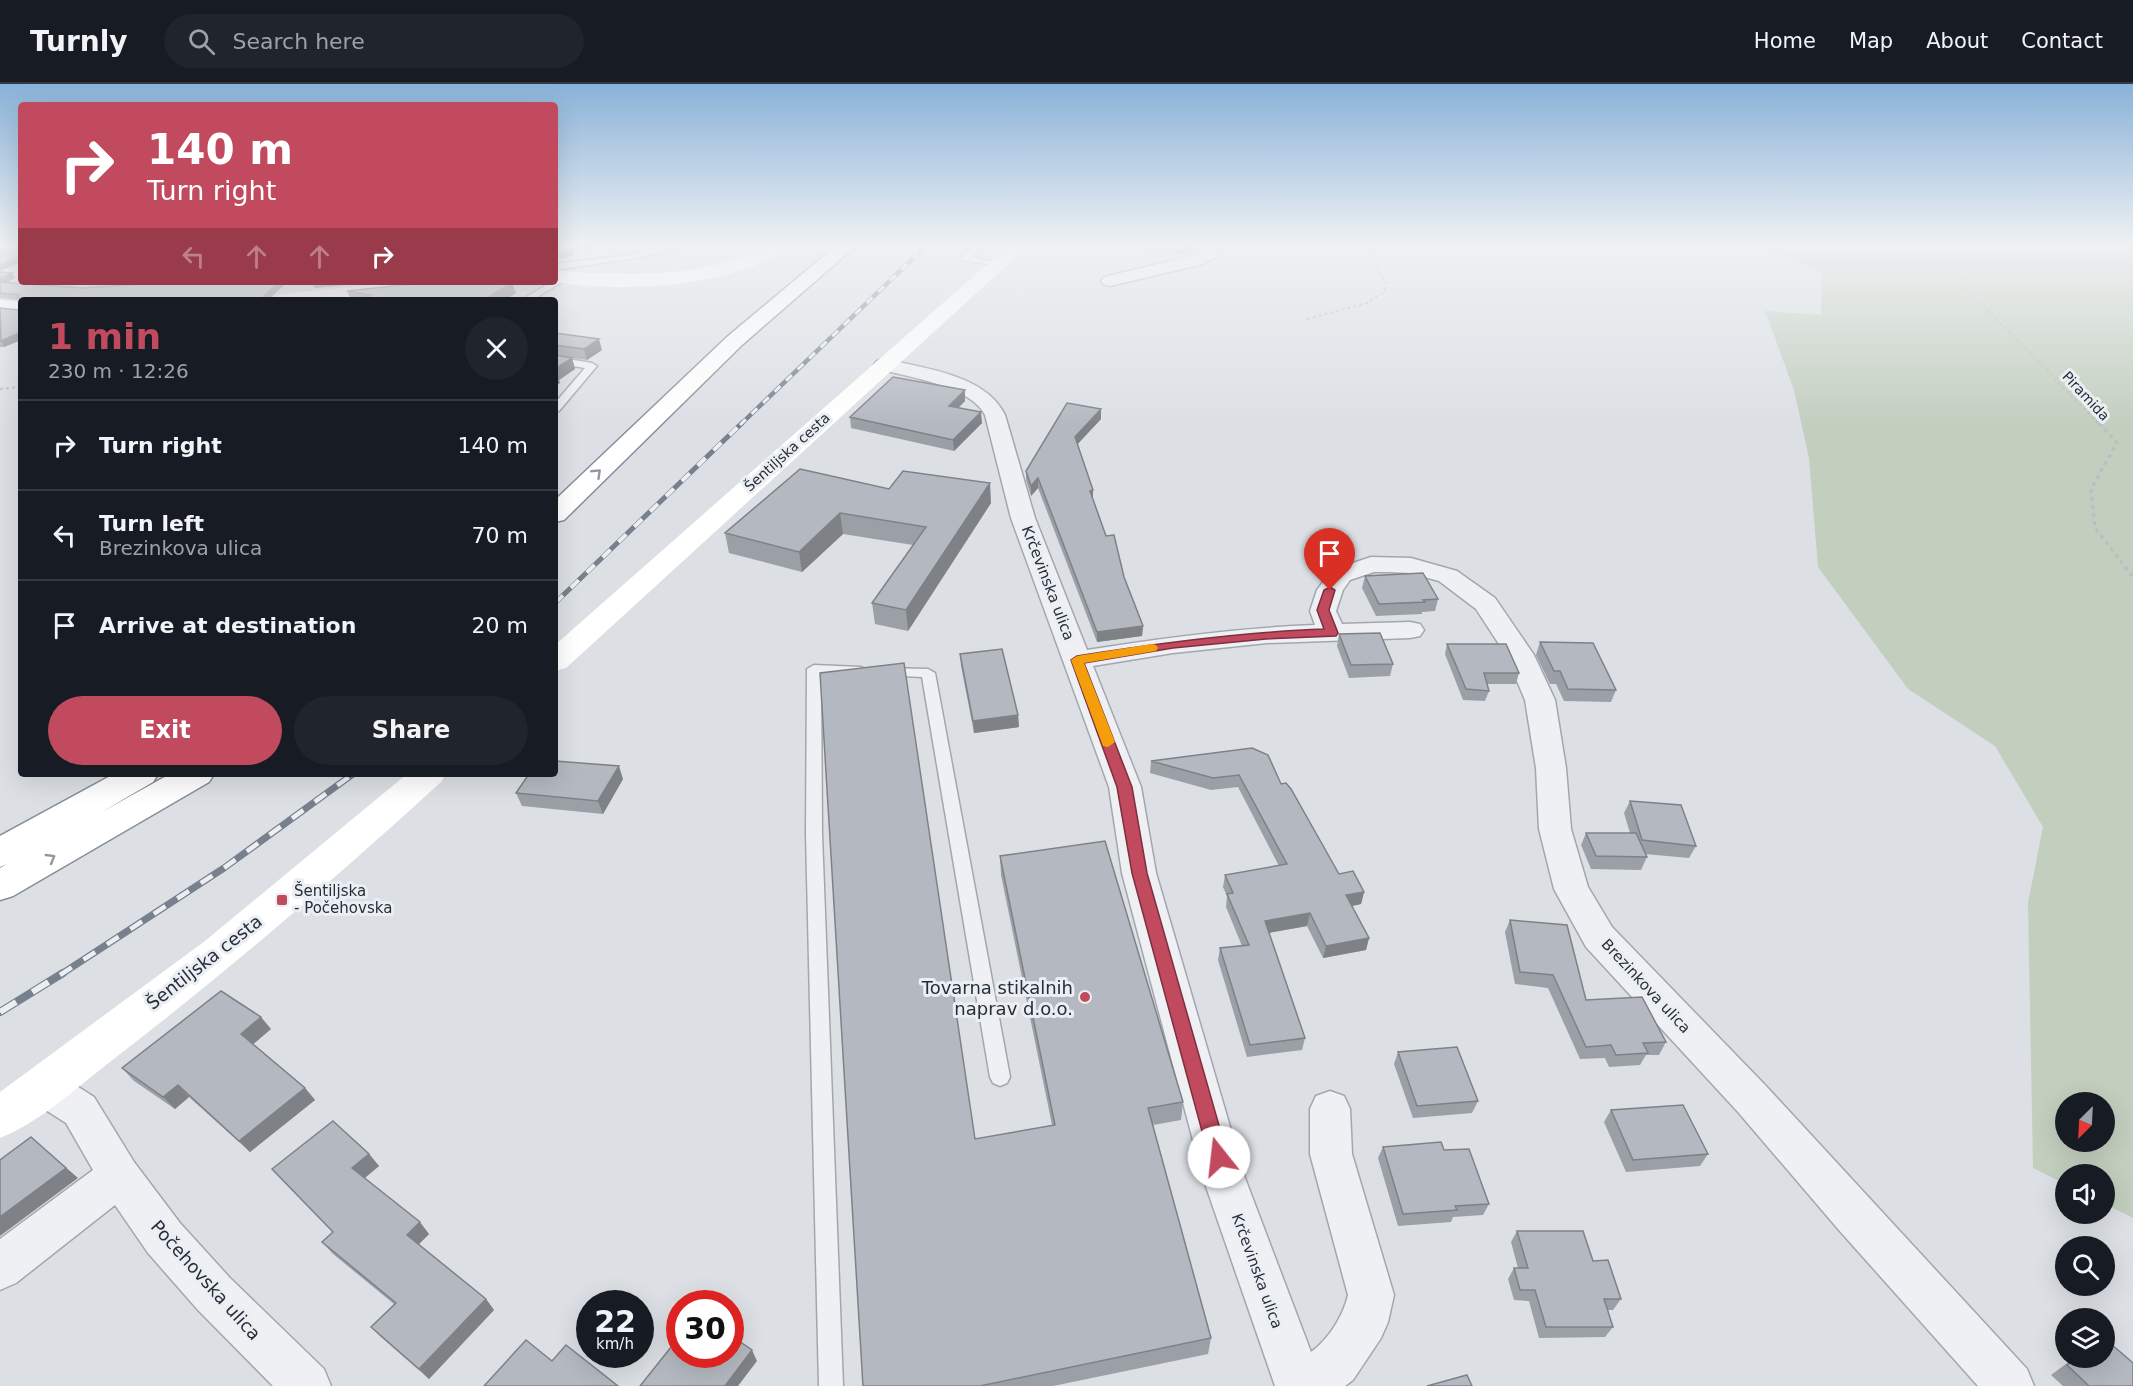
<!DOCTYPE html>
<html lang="en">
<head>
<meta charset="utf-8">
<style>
  :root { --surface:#171b24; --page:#20242c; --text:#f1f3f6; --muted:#9ea1a6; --line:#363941; --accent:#c14a5f }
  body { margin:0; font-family:"DejaVu Sans",sans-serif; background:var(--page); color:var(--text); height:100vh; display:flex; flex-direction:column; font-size:22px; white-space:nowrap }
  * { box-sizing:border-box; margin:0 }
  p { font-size:20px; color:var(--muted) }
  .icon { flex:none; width:33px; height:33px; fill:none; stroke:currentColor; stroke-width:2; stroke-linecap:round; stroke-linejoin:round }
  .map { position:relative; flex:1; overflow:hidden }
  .panel { position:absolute; left:18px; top:213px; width:540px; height:480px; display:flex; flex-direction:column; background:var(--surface); border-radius:6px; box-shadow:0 6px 24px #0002 }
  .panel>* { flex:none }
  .top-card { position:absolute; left:18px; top:18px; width:540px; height:183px; border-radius:6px; box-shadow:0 6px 24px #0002; background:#c14a5f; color:#fff; overflow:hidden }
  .needle { width:39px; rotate:204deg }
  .buttons { position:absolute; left:2055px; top:1008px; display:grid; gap:12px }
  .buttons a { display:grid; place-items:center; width:60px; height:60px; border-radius:50%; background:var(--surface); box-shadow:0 6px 24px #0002; font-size:30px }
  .speed { position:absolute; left:576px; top:1206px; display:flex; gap:12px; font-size:30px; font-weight:700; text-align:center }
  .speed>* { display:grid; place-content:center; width:78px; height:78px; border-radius:50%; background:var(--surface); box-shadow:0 6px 24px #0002; line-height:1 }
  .speed small { font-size:15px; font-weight:400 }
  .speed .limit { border:9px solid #d22; background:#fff; color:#111 }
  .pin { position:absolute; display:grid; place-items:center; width:51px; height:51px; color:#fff; margin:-62px -26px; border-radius:50% 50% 50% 0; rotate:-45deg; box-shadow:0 0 6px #0007 }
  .pin .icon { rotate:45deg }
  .me { position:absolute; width:66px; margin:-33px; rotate:344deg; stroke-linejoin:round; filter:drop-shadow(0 0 4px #0008) }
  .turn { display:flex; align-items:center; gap:21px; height:126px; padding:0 30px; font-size:27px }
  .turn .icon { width:78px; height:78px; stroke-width:2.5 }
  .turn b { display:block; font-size:42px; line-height:51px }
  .lanes { display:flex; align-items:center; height:57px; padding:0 30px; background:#0003; justify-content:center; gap:30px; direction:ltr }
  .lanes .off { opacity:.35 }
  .round { display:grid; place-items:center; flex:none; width:63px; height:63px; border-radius:32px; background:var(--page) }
  .headline { display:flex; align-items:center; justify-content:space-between; height:102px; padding:0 30px }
  h1 { font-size:36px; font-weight:700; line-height:45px; color:var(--accent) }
  .cta { display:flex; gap:12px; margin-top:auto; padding:12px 30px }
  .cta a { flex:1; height:69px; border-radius:36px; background:var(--accent); color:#fff; font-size:24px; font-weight:700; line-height:69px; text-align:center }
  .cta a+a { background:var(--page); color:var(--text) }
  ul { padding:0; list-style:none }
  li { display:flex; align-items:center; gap:18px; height:90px; padding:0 30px; border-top:2px solid var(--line) }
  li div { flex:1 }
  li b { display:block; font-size:22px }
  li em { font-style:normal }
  header { display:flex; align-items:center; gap:36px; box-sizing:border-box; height:84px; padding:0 30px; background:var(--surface); border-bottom:2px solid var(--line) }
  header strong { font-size:28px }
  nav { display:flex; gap:33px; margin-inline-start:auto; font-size:21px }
  .search { width:420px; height:54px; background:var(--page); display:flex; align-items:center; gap:15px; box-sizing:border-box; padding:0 21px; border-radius:33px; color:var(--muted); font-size:22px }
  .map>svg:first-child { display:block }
</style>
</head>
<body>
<header>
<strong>Turnly</strong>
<div class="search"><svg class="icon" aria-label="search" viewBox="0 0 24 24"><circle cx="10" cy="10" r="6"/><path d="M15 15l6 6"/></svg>Search here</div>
<nav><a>Home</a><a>Map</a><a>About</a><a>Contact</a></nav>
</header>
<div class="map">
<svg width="2133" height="1302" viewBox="0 0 2133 1302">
  <rect width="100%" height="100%" fill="#dce0e5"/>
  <path fill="#c2cebe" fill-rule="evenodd" d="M1788,160H2133V1134L2105,1120L2104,1090H2066L2065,1100L2033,1084L2028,819L2043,743L1995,662L1908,605L1818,483L1809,374L1794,306L1765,227L1821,231L1822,188L1771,168ZM2066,1018H2104V1058H2066Z"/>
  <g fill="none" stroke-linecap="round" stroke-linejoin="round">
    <g stroke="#a2a7ae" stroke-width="3">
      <path id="lane" d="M969,160L982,162L971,173L1003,180L999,182L961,176V172L972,163Z
        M668,163L672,165L671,167L623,176L555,186V180L623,172Z
        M562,192L569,194L532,216H521Z
        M555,273L592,279L597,282L559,327L555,328V319L585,284L555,279Z
        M814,581L861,583L868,587L861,591L821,590L822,750L843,1302H819L806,750L807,585Z
        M885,584L928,585L935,589L1010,993L1007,999L1000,1002L993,999L990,993L922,593L880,591L878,588L880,585Z"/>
    </g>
    <g stroke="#a2a7ae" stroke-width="3">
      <path id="street" d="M1208,160H1224L1215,173L1203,180L1110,202L1104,201L1101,197L1104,193L1191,172L1203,167Z
        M884,275C924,284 986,291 1005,331L1035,434L1087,566C1163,554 1238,544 1315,541L1310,527L1317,506L1332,486L1371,473L1411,474L1457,487L1495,514L1534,571L1555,616L1566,684L1571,745L1588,803L1612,843L1766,1002L2027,1285L2034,1302H1978L1838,1145L1738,1028L1586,863L1554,805L1539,745L1536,684L1525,616L1506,571L1476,525L1439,497L1410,489L1389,488H1374L1350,496L1343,506L1336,527L1342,540L1410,538L1420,540L1424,546L1420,552L1410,554L1267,559L1173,569L1093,582L1141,703L1156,789L1245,1094L1311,1268C1329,1255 1343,1232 1348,1211L1310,1070V1025L1316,1012L1330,1007L1344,1012L1350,1025L1352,1070L1394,1211L1388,1238L1381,1254L1353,1296L1345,1302H1275L1203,1094L1122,789L1109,703L1011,434L985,331C971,302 906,292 877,285L874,281L877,277Z
        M44,985L58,990L94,1013L134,1078L180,1139L230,1194L324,1285L331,1302H273L198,1226L148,1169L115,1121L16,1199L0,1206V1155L93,1086L66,1039L30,1016L24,1003L30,990Z"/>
    </g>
    <g stroke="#858e9a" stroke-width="3">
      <path id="highway" d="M838,160H858L742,261L564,436L555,438V416L727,253Z
        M114,690H158L153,698L100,729L170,690H214L209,698L13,812L0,816V784L7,780L0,783V752Z"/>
    </g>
    <path stroke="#babec4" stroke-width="2" stroke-dasharray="3 3" stroke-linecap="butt" d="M1970,160L1961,170L1965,203L2100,341
      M2129,160L2125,173L2133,194
      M1307,235L1367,219L1384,208L1386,200L1364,160
      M0,305L21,303"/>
    <path stroke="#babec4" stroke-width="3" stroke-dasharray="4 4" stroke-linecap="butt" d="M2099,339L2117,359L2091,405L2095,444L2133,493"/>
    <use href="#lane" fill="#eef0f4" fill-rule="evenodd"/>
    <use href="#street" fill="#eef0f4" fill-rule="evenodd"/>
    <path fill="#fff" fill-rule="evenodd" d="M770,160H793C788,166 780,169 774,173C717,204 616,208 553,198H555V187C629,191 703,196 770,160Z
      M1010,160H1030L566,584L555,587V561Z
      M398,198H461L459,202L452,204L337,216H272L275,212L282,210Z
      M0,216L21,218V230L0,228Z
      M407,690H446L441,698C336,794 228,887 115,974C82,999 38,1040 0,1054V1008L205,857Z"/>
    <use href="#highway" fill="#fff" fill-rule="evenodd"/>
    <g stroke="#77808d" stroke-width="4.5">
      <path id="rail-far3" d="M740,341L928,160"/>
    </g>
    <g stroke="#77808d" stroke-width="5">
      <path id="rail-far2" d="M555,519L742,339"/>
    </g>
    <g stroke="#77808d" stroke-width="7">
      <path id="rail-far1" d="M60,891L224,784L353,690"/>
    </g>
    <g stroke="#77808d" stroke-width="8">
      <path id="rail" d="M0,928L63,889"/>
    </g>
    <use href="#rail-far3" stroke="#ebeff3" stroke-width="3" stroke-dasharray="8" stroke-linecap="butt"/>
    <use href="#rail-far2" stroke="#ebeff3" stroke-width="4" stroke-dasharray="11" stroke-linecap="butt"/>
    <use href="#rail-far1" stroke="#ebeff3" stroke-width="4.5" stroke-dasharray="14" stroke-linecap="butt"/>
    <use href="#rail" stroke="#ebeff3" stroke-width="6" stroke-dasharray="19" stroke-linecap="butt"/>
  </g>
  <path fill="#9b9fa6" d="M1123,160H1194L1192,169L1185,171Z
    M0,188L12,189L15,194L6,199L83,204L287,198L268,216H21V256L4,263H0V224L19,226V216L0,214Z
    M512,199L516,209L504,216H351L347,207Z
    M555,249L602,266L587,276L572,274L575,285L559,296L560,299L555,302Z
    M965,306V317L958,324L982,339L954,367L851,344L850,333Z
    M1101,325V335L1077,360L1093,416L1106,452L1124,493L1143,542L1142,552L1097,558L1038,404L1031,412L1026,396V387Z
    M889,405L991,419L908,547L875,540L872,519L913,461L843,450L802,488L729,469L725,449Z
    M1365,492L1438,515L1435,527L1422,528V530L1376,532L1362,504Z
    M1339,550L1393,580L1390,592L1349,594L1337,562Z
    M1540,558L1616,606L1611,618L1564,617L1556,600H1550L1536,571Z
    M1447,560L1519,589L1516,600H1487L1489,607L1485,617L1463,616L1445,570Z
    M960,570L1018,631L1019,643L974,649L961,582Z
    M1252,664L1281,700L1339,790L1364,808L1361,820L1352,822L1369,854L1366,866L1323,874L1307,842L1269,849L1305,954L1302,966L1247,973L1218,876L1220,864L1242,862L1226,823L1227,812L1223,803L1225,791L1279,782L1238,703L1211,706L1150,689L1151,677Z
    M623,695L603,730L522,722L516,709Z
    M1630,717L1696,762L1689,774L1645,770L1647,773L1641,786L1591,785L1581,761L1586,749H1630L1624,729Z
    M1000,772L1183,1018L1181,1036L1153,1041L1211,1254L1208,1270L1053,1302H863L975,1055L1052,1041L1001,791Z
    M1510,836L1586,916L1666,958L1659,971H1646L1640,981L1609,983L1605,974L1580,975L1548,904L1515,900L1505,848Z
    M271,945L253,960L305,1004L315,1016L250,1068L189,1013L175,1025L134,997L122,984Z
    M1398,968L1478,1017L1472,1029L1413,1034L1394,980Z
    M1611,1026L1708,1070L1700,1082L1626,1088L1604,1038Z
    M1383,1063L1444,1066L1489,1120L1483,1131L1453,1133L1451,1138L1398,1142L1378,1074Z
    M369,1070L379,1082L365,1094L429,1150L419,1160L486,1215L494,1226L429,1295L382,1254L371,1243L394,1220L333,1170L322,1158L333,1148L272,1085Z
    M1517,1147L1593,1177L1621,1215L1613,1226H1607L1613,1243L1605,1253L1539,1254L1529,1217L1514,1216L1508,1195L1514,1184H1518L1511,1158Z
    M2074,1274H2104L2133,1302H2063L2051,1291Z"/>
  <path fill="#7e8287" d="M576,160H626L573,166L574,172L555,175V170L572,161Z
    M1185,160H1194L1192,169L1185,171Z
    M21,172V178L0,187V181Z
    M12,189L15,194L0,202V195Z
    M279,198H287L268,216H260Z
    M321,198H376L315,204L312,199Z
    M512,199L516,209L504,216H484Z
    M21,248V256L4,263L1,257Z
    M599,255L602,266L587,276L584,265Z
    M572,274L575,285L559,296L560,299L555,302V285Z
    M965,306V317L949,333V322Z
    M1101,325V335L1075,363V353Z
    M981,328L982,339L954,367L953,356Z
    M1038,394V404L1031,412V402Z
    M990,399L991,419L908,547L906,526Z
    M1093,406V416L1090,407Z
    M840,429L843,450L802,488L799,468Z
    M1143,542L1142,552L1097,558V548Z
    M1018,631L1019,643L974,649L973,637Z
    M619,682L623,695L603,730L598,717Z
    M1364,808L1361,820L1343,824L1346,811Z
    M1310,829L1307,842L1262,850L1265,837Z
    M1369,854L1366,866L1323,874L1326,862Z
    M261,933L271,945L251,962L241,950Z
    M178,1001L189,1013L175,1025L163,1013Z
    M305,1004L315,1016L250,1068L239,1057Z
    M31,1053L78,1094L0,1152V1133Z
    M369,1070L379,1082L362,1096L352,1084Z
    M420,1138L429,1150L417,1162L407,1151Z
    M486,1215L494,1226L429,1295L419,1285Z
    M752,1266L757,1277L738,1302H725Z"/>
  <path fill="#b4b9c1" stroke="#7e8287" stroke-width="1.5" d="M0,160H21V172L0,181Z
    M555,160H576L572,161L573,166L555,170Z
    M0,188L12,189L0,195Z
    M0,198L83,204L170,198H279L260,216H21V248L1,257L0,224L19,226V211L0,209Z
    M431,198L512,199L484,216H361L371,211L347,207Z
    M555,249L599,255L584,265L555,261Z
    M555,271L572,274L555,285Z
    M893,293L965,306L949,322L981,328L953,356L850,333Z
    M1067,319L1101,325L1075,353L1093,406L1090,407L1106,452L1114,451L1124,493L1143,542L1097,548L1038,394L1031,402L1026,387Z
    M800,385L889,405L903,387L990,399L906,526L872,519L926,443L840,429L799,468L725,449Z
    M1423,489L1438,515L1423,516L1425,518L1379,520L1365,492Z
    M1380,549L1393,580L1351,581L1339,550Z
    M1540,558L1593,559L1616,606L1568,605L1560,587H1554Z
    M1447,560H1506L1519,589H1484L1489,607L1466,605Z
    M1002,565L1018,631L973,637L960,570Z
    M904,579L975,1055L1055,1041L1000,772L1105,757L1183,1018L1148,1024L1211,1254L980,1302H863L820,589Z
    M1252,664L1268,671L1281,700L1286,699L1291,705L1339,790L1353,787L1364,808L1346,811L1369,854L1326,862L1310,829L1265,837L1305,954L1250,961L1220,864L1249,861L1227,810L1233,809L1225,791L1287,780L1239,691L1213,694L1151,677Z
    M555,677L619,682L598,717L516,709L529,690H555Z
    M1630,717L1681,721L1696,762L1642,756Z
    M1586,749H1636L1647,773L1596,772Z
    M1510,836L1567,841L1586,916L1642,913L1666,958L1643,959L1648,969L1616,971L1611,961L1586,963L1553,891L1520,888Z
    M221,907L261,933L241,950L305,1004L239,1057L178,1001L163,1013L122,984Z
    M1457,963L1478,1017L1417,1022L1398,968Z
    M1683,1021L1708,1070L1633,1076L1611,1026Z
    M333,1037L369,1070L352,1084L420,1138L407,1151L486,1215L419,1285L371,1243L396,1219L322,1158L333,1148L272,1085Z
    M31,1053L66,1084L0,1133V1076Z
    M1441,1058L1444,1066L1469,1065L1489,1120L1455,1122L1457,1126L1403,1130L1383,1063Z
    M1517,1147H1583L1593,1177L1608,1176L1621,1215H1604L1613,1243H1546L1535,1206H1520L1514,1184H1528Z
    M730,1251L752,1266L725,1302H640L680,1252V1270H730Z
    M2104,1254L2133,1279V1302H2089L2067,1281L2076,1274H2104Z
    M526,1256L552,1277L566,1261L618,1302H484Z
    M1467,1291L1472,1302H1427Z"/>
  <defs><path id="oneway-chevron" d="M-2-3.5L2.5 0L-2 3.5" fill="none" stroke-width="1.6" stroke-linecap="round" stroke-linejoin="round" transform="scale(1.5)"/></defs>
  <g stroke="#93969c">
    <use href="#oneway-chevron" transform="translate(597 389) rotate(-44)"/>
    <use href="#oneway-chevron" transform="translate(51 774) rotate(-30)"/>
  </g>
  <linearGradient id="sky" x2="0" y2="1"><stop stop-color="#89b2d9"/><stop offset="0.47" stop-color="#eff1f3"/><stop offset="1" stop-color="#eff1f3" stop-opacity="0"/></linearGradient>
  <rect width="2133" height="342" fill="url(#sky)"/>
  <path fill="#c14a5f" stroke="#7d303e" stroke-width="1.5" d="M1330,503L1335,506L1329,526L1338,549L1336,552L1266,555L1173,564L1084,579L1132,703L1147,789L1228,1073L1225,1080L1219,1082L1212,1080L1209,1073L1132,789L1117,703L1071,576L1077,572C1159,559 1241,548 1324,545L1317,526L1324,506Z"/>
  <path fill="#f59e0b" d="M1152,560L1156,561L1158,564L1156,567L1084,579L1115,658L1108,663L1103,662L1071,576L1077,572Z"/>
  <g fill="#c14a5f" stroke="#ebeff3" stroke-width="2">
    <rect x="276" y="810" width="12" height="12" rx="3"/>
    <circle cx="1085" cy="913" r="6"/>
  </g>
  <g text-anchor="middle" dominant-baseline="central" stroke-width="6" stroke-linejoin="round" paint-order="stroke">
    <g font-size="14" fill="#272e3a" stroke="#ebeff3">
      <text transform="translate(2086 312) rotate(47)">Piramida</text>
      <text transform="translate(787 368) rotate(-42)">Šentiljska cesta</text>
    </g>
    <g font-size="15" fill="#272e3a" stroke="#ebeff3">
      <text transform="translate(1048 499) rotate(69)">Krčevinska ulica</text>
      <text transform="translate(1646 902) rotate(47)">Brezinkova ulica</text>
      <text transform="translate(1257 1187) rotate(70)">Krčevinska ulica</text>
    </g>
    <g font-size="15" fill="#272e3a" stroke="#ebeff3" text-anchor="start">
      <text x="294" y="807">Šentiljska<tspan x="294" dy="17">- Počehovska</tspan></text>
    </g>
    <g font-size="18" fill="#272e3a" stroke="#ebeff3">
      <text transform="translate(204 878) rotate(-38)">Šentiljska cesta</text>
      <text transform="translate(206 1196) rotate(48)">Počehovska ulica</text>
    </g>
    <g font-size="18" fill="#272e3a" stroke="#ebeff3" text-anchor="end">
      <text x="1073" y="903">Tovarna stikalnih<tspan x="1073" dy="21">naprav d.o.o.</tspan></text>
    </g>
  </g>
</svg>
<div class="buttons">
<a><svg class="needle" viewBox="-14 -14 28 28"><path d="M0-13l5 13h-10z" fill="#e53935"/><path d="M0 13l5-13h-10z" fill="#9ea1a6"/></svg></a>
<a><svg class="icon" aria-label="sound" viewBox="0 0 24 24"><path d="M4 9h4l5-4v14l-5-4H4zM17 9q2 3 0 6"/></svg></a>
<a><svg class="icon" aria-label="search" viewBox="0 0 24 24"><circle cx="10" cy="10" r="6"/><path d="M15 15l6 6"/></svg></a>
<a><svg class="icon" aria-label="layers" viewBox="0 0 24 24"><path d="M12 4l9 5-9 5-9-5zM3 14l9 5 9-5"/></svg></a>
</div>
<div class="speed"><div>22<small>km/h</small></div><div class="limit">30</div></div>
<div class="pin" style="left:1330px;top:506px;background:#d93025"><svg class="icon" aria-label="arrive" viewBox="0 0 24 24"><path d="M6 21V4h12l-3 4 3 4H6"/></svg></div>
<svg class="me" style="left:1219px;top:1073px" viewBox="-20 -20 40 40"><circle r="19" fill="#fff"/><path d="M0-13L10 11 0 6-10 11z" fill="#c14a5f"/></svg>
<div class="top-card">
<div class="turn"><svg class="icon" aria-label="right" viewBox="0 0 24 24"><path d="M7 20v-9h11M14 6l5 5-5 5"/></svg><div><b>140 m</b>Turn right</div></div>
<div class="lanes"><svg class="icon off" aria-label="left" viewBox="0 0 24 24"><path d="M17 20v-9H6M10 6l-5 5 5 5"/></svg><svg class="icon off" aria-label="ahead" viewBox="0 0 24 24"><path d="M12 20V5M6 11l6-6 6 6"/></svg><svg class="icon off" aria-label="ahead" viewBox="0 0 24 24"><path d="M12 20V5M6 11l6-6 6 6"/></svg><svg class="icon" aria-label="right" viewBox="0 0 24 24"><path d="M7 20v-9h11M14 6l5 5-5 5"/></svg></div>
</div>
<section class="panel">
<div class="headline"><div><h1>1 min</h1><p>230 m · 12:26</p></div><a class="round"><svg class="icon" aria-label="close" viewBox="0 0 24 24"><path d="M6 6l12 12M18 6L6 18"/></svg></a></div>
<ul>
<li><svg class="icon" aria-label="right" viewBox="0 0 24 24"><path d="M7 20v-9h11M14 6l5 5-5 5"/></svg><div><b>Turn right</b></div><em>140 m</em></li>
<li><svg class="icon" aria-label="left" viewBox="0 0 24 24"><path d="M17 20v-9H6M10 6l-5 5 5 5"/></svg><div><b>Turn left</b><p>Brezinkova ulica</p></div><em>70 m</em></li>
<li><svg class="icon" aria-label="arrive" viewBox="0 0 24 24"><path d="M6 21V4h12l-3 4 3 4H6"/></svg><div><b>Arrive at destination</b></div><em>20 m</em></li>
</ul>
<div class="cta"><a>Exit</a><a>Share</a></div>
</section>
</div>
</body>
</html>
